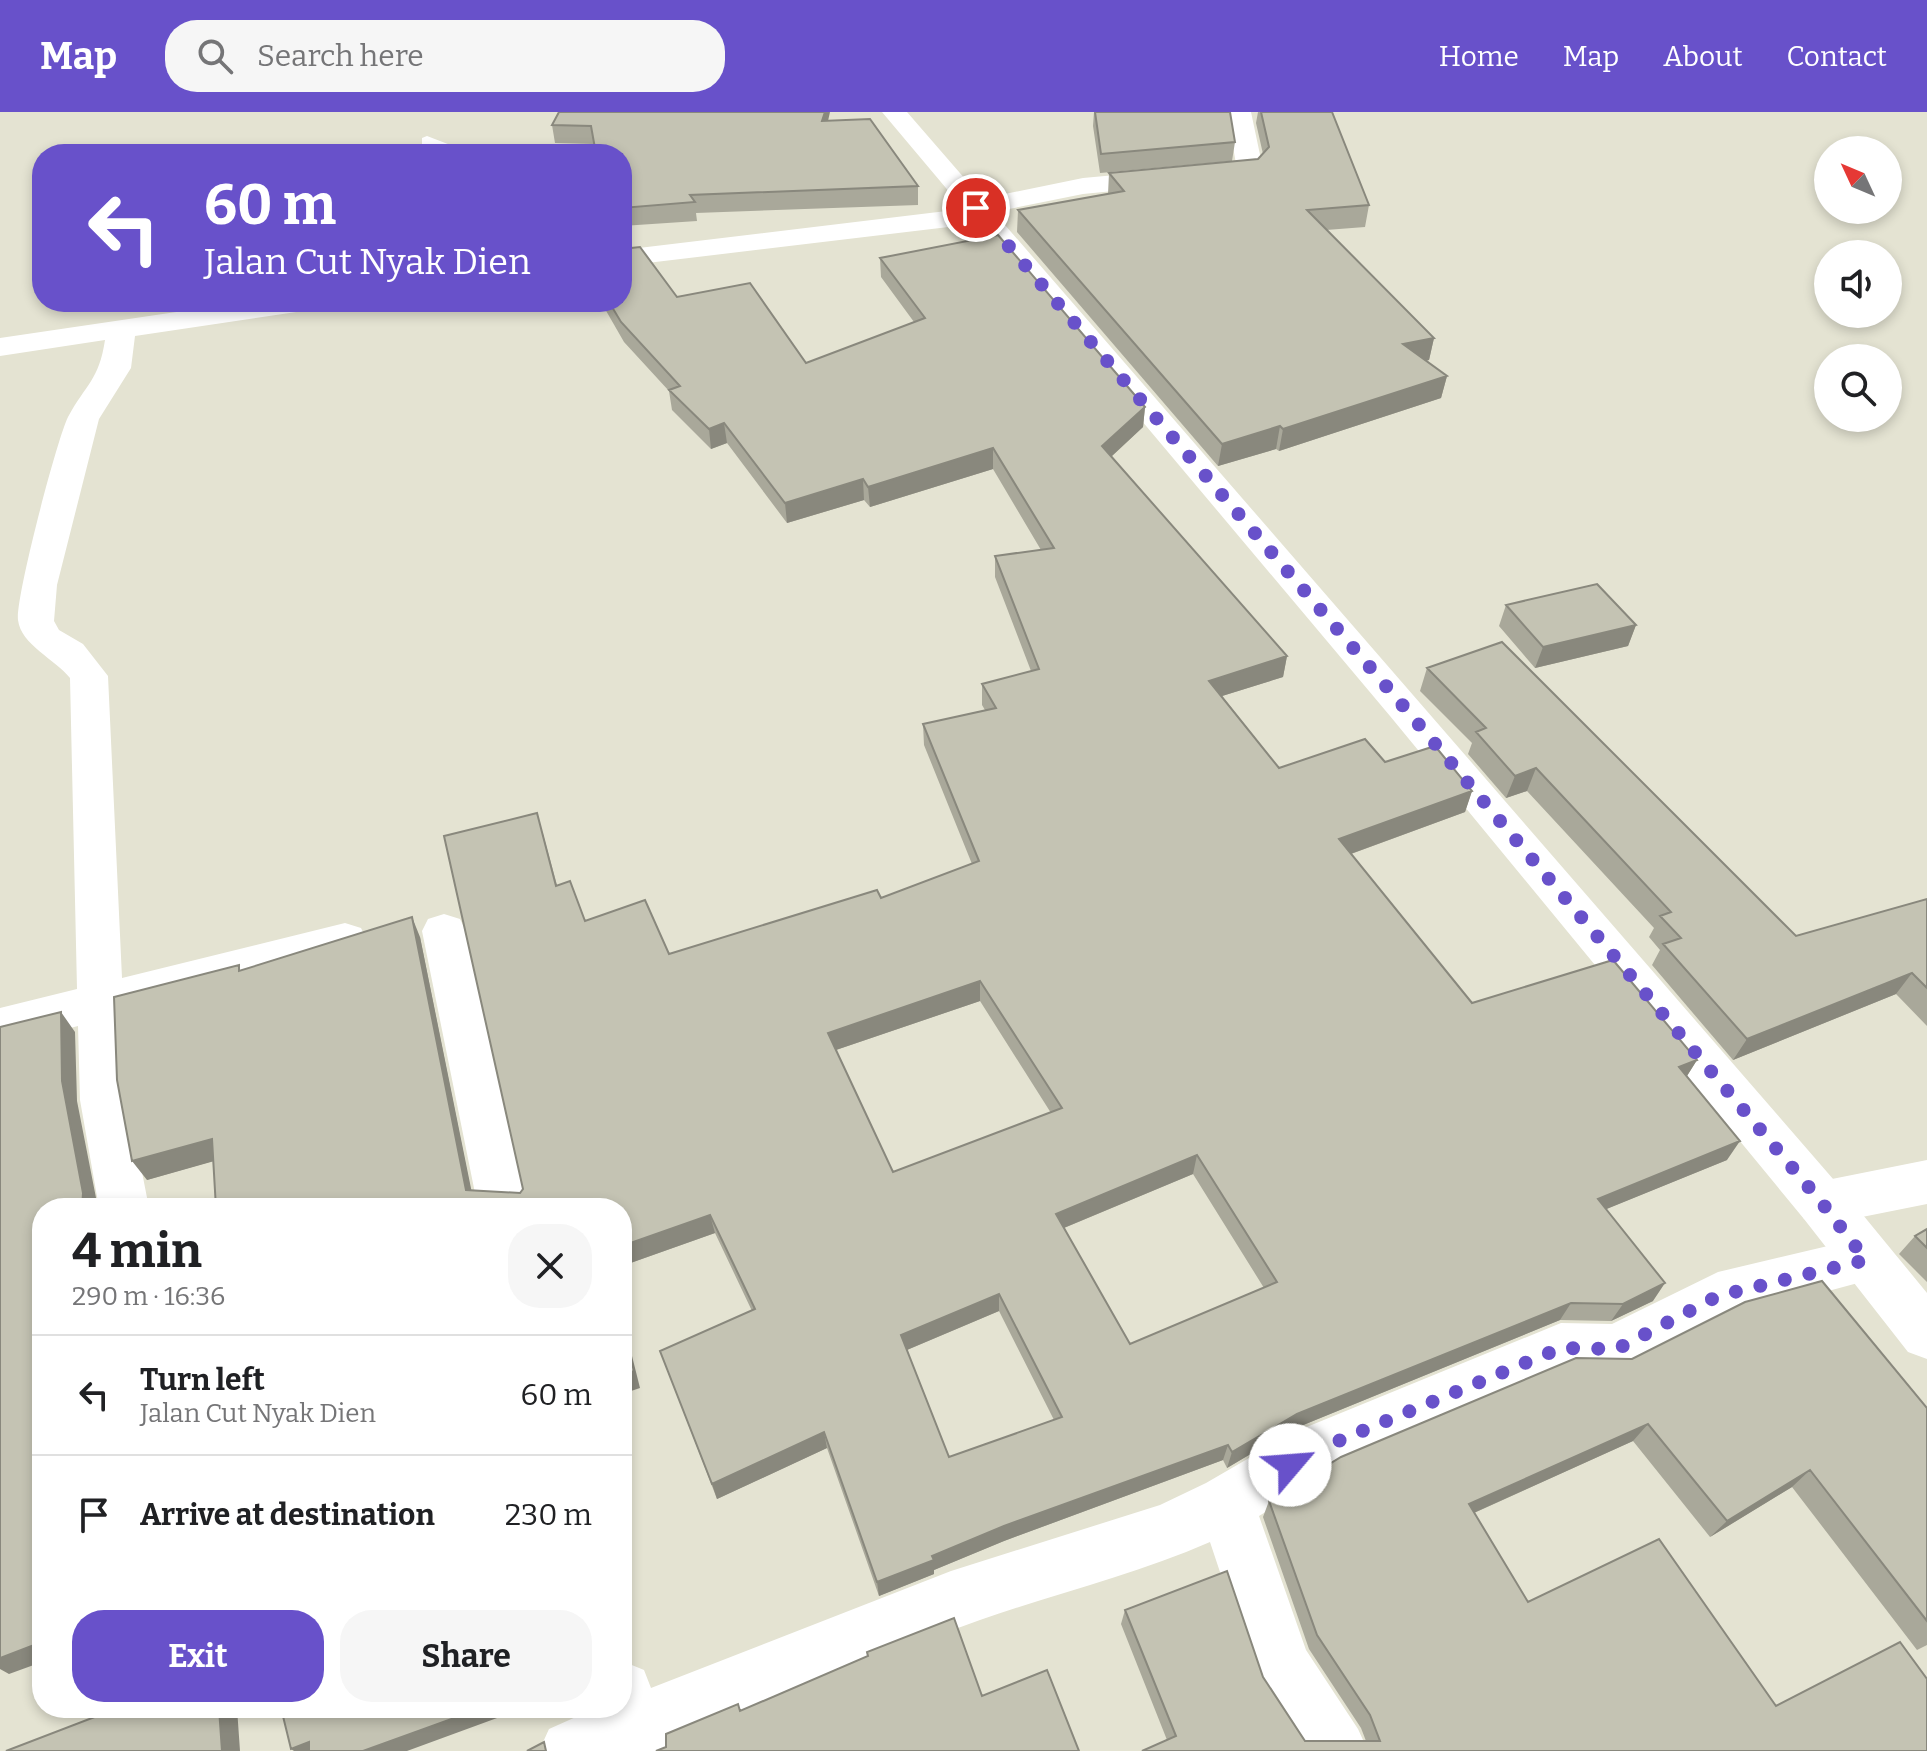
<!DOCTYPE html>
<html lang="en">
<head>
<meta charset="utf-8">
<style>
  :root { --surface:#fff; --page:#f6f6f6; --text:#202124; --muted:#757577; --line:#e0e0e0; --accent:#6851ca }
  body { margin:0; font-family:Bitter,serif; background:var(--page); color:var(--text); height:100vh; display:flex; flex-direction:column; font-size:30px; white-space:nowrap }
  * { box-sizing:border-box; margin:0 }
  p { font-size:26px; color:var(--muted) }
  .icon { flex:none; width:44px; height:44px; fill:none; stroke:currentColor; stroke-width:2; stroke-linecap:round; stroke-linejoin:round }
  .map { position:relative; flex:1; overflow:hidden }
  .details { position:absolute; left:32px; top:1086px; width:600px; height:520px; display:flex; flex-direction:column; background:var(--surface); border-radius:32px; box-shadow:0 4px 12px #0003 }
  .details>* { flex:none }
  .top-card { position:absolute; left:32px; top:32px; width:600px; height:168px; border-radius:32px; box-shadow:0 4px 12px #0003; background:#6851ca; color:#fff; overflow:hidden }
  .needle { width:52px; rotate:314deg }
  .fabs { position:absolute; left:1814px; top:24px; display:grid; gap:16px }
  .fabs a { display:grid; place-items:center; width:88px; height:88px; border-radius:50%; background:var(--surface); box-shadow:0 4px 12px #0003; font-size:40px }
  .pin { position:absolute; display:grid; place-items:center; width:68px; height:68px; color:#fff; margin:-34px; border:4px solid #fff; border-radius:50%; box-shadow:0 2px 8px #0007 }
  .me { position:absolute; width:88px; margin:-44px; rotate:63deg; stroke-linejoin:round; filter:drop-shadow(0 0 6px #0008) }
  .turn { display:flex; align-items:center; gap:28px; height:168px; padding:0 40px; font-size:36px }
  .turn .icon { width:104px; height:104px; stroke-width:2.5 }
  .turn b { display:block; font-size:56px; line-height:68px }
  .round { display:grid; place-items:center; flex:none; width:84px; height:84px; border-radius:32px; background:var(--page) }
  .head { display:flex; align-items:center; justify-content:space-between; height:136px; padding:0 40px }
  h1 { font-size:48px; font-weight:700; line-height:60px }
  .button { display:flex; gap:16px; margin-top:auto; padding:16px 40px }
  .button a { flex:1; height:92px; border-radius:32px; background:var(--accent); color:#fff; font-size:32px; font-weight:700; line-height:92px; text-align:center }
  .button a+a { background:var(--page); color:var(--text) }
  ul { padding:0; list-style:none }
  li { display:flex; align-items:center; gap:24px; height:120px; padding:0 40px; border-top:2px solid var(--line) }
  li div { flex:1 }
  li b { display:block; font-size:30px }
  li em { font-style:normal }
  header { display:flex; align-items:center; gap:48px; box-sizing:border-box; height:112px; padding:0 40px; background:var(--accent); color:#fff }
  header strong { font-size:38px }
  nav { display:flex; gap:44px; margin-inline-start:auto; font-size:28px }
  .search { width:560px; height:72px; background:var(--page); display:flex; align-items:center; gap:20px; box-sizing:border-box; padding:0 28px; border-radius:32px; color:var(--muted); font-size:30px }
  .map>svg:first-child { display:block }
</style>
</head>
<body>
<header>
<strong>Map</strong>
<div class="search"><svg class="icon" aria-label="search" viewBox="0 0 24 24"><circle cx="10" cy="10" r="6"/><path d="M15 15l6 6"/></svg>Search here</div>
<nav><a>Home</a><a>Map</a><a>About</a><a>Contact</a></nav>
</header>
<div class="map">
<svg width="1927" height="1639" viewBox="0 0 1927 1639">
  <rect width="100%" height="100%" fill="#e4e3d2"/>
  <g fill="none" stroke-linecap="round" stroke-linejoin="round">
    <path fill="#fff" fill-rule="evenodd" d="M427,24L466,39L469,42H447L422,32V26Z"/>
    <path fill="#fff" fill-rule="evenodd" d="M1227,0H1251L1263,57L1255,65L1083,82L994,100L992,109L982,111L622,154V138L963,97L966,90L1083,66L1236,52Z
      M244,190H318L313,196L303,199L135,224L131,256L99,307L57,473L54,509L59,518L83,532L108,564L122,866L345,811L361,816L367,828L361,840L345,845L124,902L128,988L149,1096H99L80,988L78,914L0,934V896L77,877L70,566C55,547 21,533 18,508C15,487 57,327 68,305C86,272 99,268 105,228L0,244V226Z
      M444,802L460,807L466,819L528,1096H478L422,819L428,807Z
      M1927,1048V1092L1822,1113L1804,1107L1797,1091L1804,1075L1822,1069Z
      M1866,1125L1884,1132L1892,1148L1884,1164L1728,1206L1617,1262L1563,1261L1332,1359L1259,1404L1306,1538L1358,1617L1368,1639H1299L1259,1577L1210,1430C1135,1463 1057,1481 980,1508C875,1545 772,1590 669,1632L672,1639H539L549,1617L596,1596H622V1549L644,1558L651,1576L951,1459L1160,1393L1206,1371L1292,1321L1561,1211L1612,1212L1718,1160Z"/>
    <path fill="#fff" fill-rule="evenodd" d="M882,0H907L1840,1075L1927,1181V1247L1908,1240L1804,1107L1390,604Z"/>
  </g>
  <path fill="#a9a89a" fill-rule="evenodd" d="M1094,0H1230L1235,30L1232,49L1100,61L1093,14Z
    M1258,0H1261L1369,93L1365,115L1326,118L1434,226L1429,248L1426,249L1447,264L1441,286L1279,339L1276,337L1218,354L1017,120L1018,98L1108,82L1109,61L1258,47L1263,42L1256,11Z
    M828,9L918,74V93L696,101L697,109L622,114V42L594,32L555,31L552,13Z
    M880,146L1145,295L1143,315L1111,345L1287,544L1283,565L1222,584L1279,656L1385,650L1472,679L1465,700L1351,742L1472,891L1697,948L1687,964L1727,1048L1606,1097L1653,1189L1611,1209L1560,1208L1291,1318L1227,1356L1223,1348L1004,1429L934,1458V1462L879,1484L827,1336L717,1387L660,1239L752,1199L715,1121L622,1154V1096L213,1049L147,1068L242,858L420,825L471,1079L520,1081L523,1077L543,722L557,773L585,809L669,842L881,786L972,752L924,633L923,612L985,598L982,593V572L1031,559L995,465V444L1041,438L993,357L870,395L864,388L787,411L727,331L711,337L672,298L669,279L624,230L601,190H622L677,185L806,251L914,210L881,165ZM980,889L1051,1001L893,1060L836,938ZM1193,1062L1264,1176L1130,1232L1064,1116ZM999,1199L1054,1308L949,1345L907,1238Z
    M1506,493L1636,513L1628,534L1535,556L1499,514Z
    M1427,556L1796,824L1927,787V914L1896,882L1733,948L1652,853L1660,838L1649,825L1654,816L1527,679L1506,686L1468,642L1472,631L1420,579Z
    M1927,1117V1170L1899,1142L1915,1124Z
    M1576,1246L1927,1296V1533L1917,1538L1792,1375L1710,1425L1633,1329L1474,1401L1528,1490L1776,1594L1927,1639L1167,1628L1121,1512L1125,1498L1263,1565L1305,1629H1366L1361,1616L1309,1537L1263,1405L1269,1389Z"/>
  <path fill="#89887d" d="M825,0H830L824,27L822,9Z
    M1434,226L1429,248L1398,254L1403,232Z
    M1447,264L1441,286L1279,339L1283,317Z
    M1145,295L1143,315L1100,355L1102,334Z
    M724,311L727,331L711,337L709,317Z
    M1280,314L1276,337L1218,354L1222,332Z
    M993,336V357L870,395L868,375Z
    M863,367L864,388L787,411L785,391Z
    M1636,513L1628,534L1535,556L1543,535Z
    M1287,544L1283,565L1206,589L1209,569Z
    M1536,656L1527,679L1506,686L1515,664Z
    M1472,679L1465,700L1334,748L1339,727Z
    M412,805L420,825L475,1096L466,1078Z
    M1912,861L1896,882L1733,948L1747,927Z
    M980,869V889L830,940L828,921Z
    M61,900L75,920L77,989L98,1096H82L62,969Z
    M1697,948L1685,967L1679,955Z
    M212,1027L225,1046L147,1068L132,1049Z
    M1740,1029L1727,1048L1587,1105L1598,1087Z
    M1197,1043L1193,1062L1054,1120L1056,1102Z
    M710,1103L715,1121L622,1154V1134Z
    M1665,1171L1653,1189L1611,1209L1623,1192Z
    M999,1182V1199L902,1240L901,1223Z
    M1571,1191L1560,1208L1291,1318L1227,1356L1232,1340L1297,1302Z
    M622,1204L640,1276L622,1282Z
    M1648,1312L1633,1329L1458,1408L1469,1392Z
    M824,1320L827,1336L717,1387L712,1372Z
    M1228,1333L1223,1348L1004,1429L934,1458V1462L879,1484L877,1470L932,1444L1004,1414Z
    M1810,1358L1792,1375L1710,1425L1727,1409Z
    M42,1530V1550L9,1562L0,1557V1546Z
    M219,1596H237L240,1639H222Z
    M482,1596H524L407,1639H363Z
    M309,1630L321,1639H294L291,1637Z"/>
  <path fill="#c4c3b3" stroke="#89887d" stroke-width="2" fill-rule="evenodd" d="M559,0H825L822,9L870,7L918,74L690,83L695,90L622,96V42H596L591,14L552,13Z
    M1095,0H1230L1235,30L1101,42Z
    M1261,0H1332L1369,93L1307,98L1434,226L1403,232L1447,264L1283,317L1280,314L1222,332L1018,98L1124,79L1109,61L1258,47L1269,35Z
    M998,123L1145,295L1102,334L1287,544L1209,569L1279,656L1365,627L1385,650L1435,634L1472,679L1339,727L1472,891L1613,848L1697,948L1679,955L1740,1029L1598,1087L1665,1171L1623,1192L1571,1191L1297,1302L1232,1340L1228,1333L1004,1414L932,1444L934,1448L877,1470L824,1320L712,1372L660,1239L755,1197L710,1103L622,1134V1096H216L212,1027L132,1049L117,968L114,885L239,853V859L412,805L466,1078L520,1081L523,1077L444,724L537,701L556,774L570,769L585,809L645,788L669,842L877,778L881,786L979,749L923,612L996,596L982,572L1039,557L995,444L1054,436L993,336L868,375L863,367L785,391L724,311L709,317L669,278L680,274L621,210L609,190H622V137L640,135L677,185L750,171L806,251L925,206L880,146ZM980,869L1062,996L893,1060L828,921ZM1197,1043L1277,1170L1130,1232L1056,1102ZM999,1182L1062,1305L949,1345L901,1223Z
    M1597,472L1636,513L1543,535L1506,493Z
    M1502,530L1796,824L1927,787V876L1912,861L1747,927L1663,832L1681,826L1660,804L1671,800L1536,656L1515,664L1476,620L1486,616L1427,556Z
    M61,900L62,969L83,1081L82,1096H42V1530L0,1546V915Z
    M1927,1117V1136L1915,1124Z
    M1822,1169L1927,1296V1509L1810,1358L1727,1409L1648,1312L1469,1392L1528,1490L1659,1427L1776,1594L1900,1530L1927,1567V1639H1142L1176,1624L1125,1498L1227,1459L1263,1565L1305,1629H1380L1370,1603L1317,1523L1269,1389L1341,1345L1576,1246L1632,1247L1745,1190Z
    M622,1212L634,1259L622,1264Z
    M954,1506L982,1584L1047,1558L1079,1639H656L666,1635V1622L738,1592L740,1599L868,1544L867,1540Z
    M118,1596H219L222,1639H6Z
    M281,1596H482L363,1639H309V1630L291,1637Z
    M544,1630L546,1639H527Z"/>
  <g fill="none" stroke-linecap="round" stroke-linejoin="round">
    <path stroke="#6851ca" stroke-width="14" stroke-dasharray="0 25.2" d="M976,96L1404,595L1822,1091L1866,1148L1718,1184L1617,1237L1561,1236L1312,1340L1290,1353"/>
  </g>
</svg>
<div class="fabs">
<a><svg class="needle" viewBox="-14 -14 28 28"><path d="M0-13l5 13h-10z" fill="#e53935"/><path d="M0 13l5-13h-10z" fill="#757577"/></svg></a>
<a><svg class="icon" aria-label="sound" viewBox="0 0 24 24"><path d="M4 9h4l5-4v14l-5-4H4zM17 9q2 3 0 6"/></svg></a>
<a><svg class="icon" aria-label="search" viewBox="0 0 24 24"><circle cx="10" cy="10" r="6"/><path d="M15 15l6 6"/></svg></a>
</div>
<div class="pin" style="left:976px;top:96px;background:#d93025"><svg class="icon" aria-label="arrive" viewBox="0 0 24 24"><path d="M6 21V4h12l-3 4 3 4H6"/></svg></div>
<svg class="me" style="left:1290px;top:1353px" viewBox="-20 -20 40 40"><circle r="19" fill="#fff"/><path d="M0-13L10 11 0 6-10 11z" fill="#6851ca"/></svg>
<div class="top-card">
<div class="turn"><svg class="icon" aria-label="left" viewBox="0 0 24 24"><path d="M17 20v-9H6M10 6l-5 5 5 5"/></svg><div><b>60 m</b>Jalan Cut Nyak Dien</div></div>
</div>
<section class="details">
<div class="head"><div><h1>4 min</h1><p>290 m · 16:36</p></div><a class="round"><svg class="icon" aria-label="close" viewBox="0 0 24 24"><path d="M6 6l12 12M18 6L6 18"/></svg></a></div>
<ul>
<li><svg class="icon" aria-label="left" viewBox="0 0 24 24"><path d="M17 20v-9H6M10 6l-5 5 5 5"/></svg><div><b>Turn left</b><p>Jalan Cut Nyak Dien</p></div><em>60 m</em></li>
<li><svg class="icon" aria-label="arrive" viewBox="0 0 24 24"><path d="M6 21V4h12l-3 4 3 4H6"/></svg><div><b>Arrive at destination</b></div><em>230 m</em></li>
</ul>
<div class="button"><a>Exit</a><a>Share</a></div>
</section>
</div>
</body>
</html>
